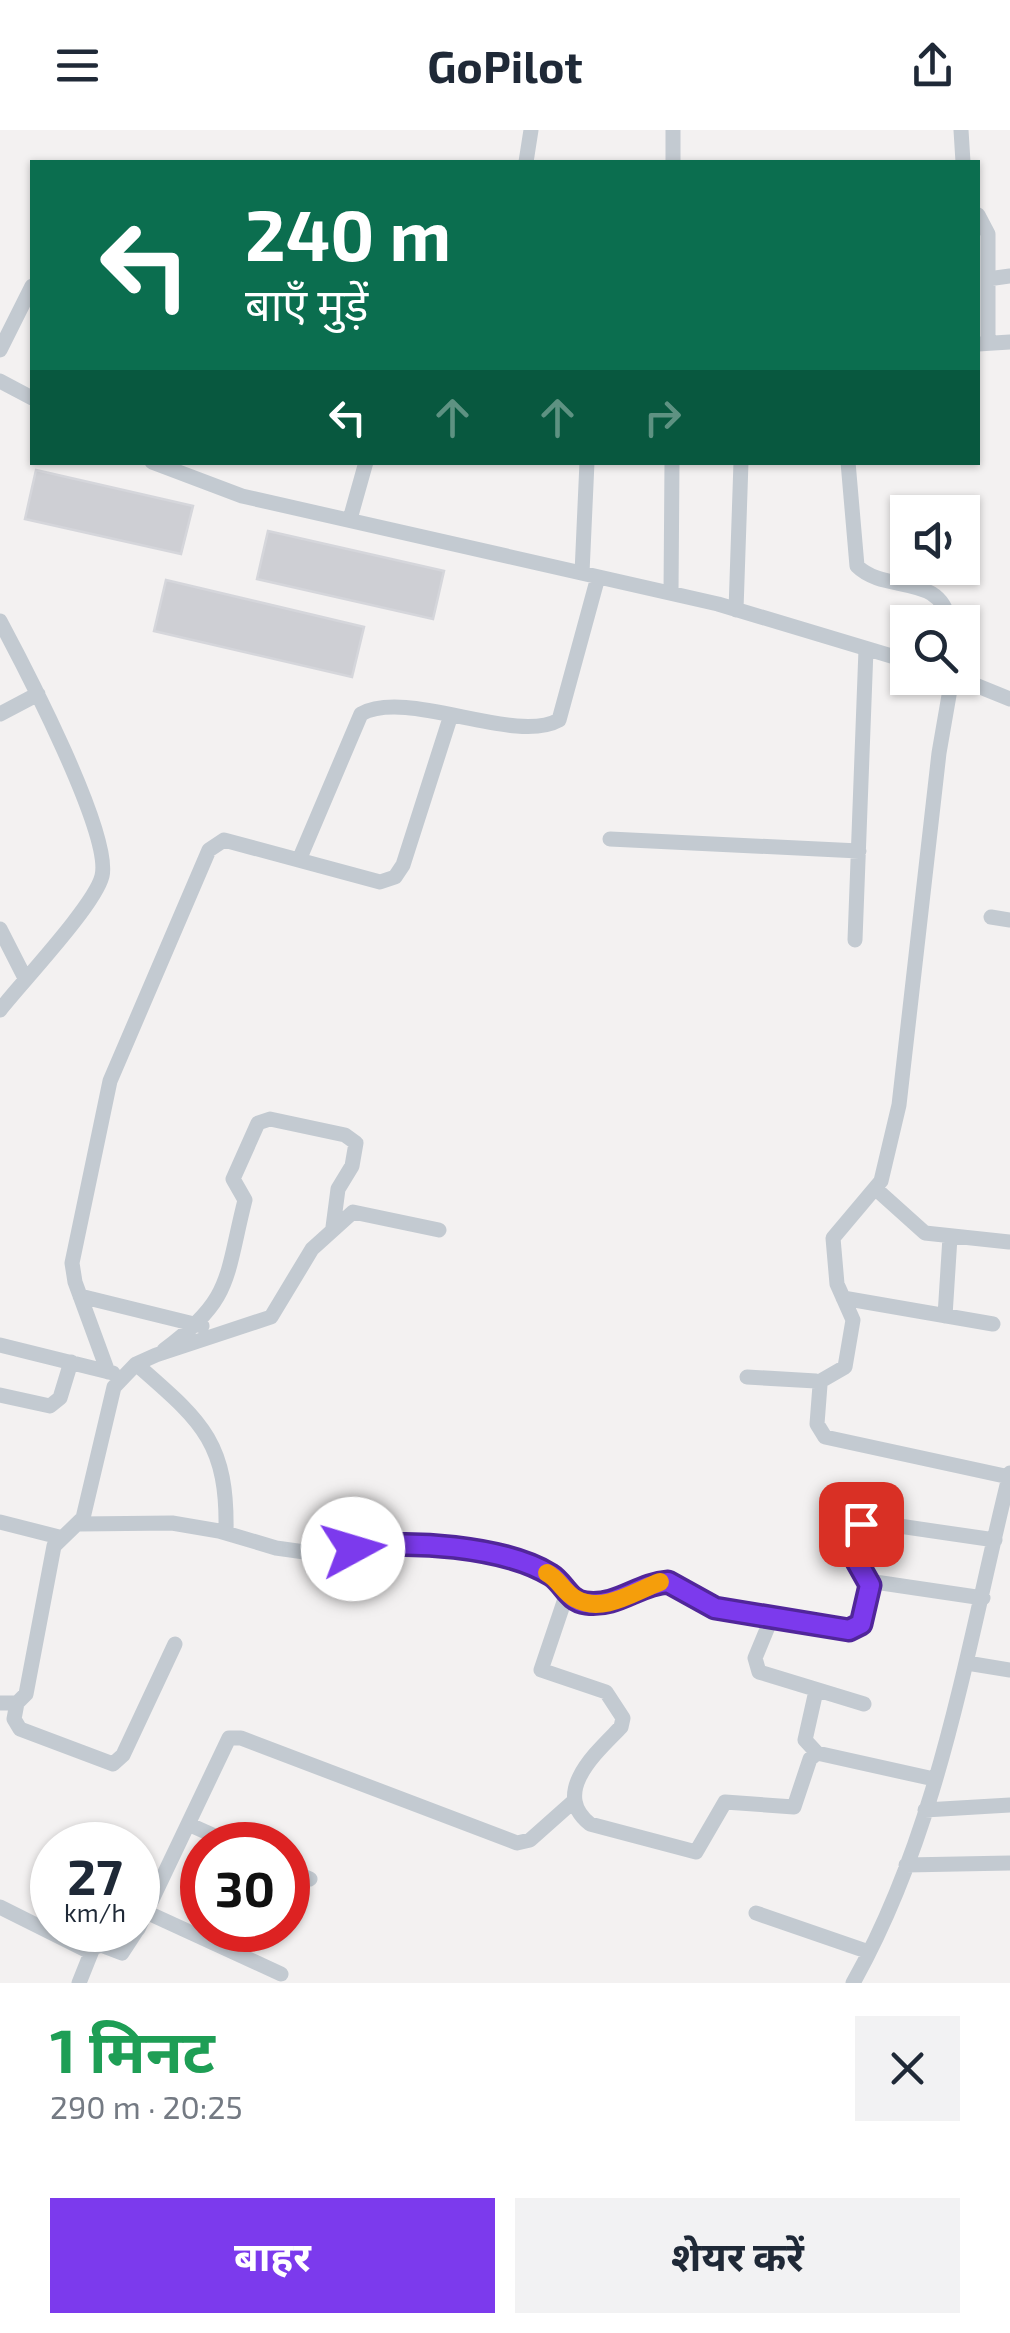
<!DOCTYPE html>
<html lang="hi">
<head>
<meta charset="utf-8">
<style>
  :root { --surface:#fff; --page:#f2f2f3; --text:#1f2937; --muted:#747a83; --accent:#7c3aed }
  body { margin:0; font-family:"Exo 2","Noto Sans Devanagari",sans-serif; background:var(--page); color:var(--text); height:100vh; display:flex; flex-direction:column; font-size:38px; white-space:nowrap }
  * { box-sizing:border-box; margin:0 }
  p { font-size:32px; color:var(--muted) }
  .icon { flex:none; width:55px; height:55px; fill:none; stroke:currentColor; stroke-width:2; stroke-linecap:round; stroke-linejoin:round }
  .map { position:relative; height:1853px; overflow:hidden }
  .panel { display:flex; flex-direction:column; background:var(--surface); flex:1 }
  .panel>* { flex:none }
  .guide { position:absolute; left:30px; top:30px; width:950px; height:305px; border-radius:0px; box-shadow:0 2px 8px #0004; background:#0b6e4f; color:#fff; overflow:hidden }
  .controls { position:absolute; left:890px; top:365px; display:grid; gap:20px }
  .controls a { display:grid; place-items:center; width:90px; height:90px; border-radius:0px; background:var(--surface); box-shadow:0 2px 8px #0004; font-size:50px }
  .speed { position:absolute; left:30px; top:1692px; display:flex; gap:20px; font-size:50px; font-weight:700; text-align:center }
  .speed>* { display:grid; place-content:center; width:130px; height:130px; border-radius:50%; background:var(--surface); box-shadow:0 2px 8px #0004; line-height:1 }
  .speed small { font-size:25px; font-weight:400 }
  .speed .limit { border:15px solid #d22; background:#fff; color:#111 }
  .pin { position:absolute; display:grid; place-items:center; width:85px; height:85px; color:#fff; margin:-42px; border-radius:20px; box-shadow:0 5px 15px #0006 }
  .me { position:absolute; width:110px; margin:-55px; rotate:84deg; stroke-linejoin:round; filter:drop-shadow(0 0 8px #0008) }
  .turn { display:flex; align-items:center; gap:35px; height:210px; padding:0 50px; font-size:45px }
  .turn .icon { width:130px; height:130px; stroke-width:2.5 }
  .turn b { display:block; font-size:70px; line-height:85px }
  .lanes { display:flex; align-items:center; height:95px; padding:0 50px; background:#0003; justify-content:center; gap:50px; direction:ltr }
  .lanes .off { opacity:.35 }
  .round { display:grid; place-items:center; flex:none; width:105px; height:105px; border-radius:0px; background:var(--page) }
  .summary { display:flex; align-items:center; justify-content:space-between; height:170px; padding:0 50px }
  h1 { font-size:60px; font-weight:700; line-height:75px; color:#1e9e55 }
  .primary-button { display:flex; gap:20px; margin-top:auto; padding:20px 50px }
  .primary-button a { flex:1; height:115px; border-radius:0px; background:var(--accent); color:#fff; font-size:40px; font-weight:700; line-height:115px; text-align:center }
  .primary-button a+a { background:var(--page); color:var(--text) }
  header { display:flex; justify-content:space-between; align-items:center; height:130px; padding:0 50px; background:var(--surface); font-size:45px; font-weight:700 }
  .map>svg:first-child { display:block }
</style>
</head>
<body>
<header><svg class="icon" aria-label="menu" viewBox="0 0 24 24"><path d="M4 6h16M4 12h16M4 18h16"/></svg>GoPilot<svg class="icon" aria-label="share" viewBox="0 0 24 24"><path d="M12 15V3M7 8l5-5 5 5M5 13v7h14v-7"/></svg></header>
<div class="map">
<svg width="1010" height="1853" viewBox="0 0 1010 1853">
  <rect width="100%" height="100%" fill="#f3f1f1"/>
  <path fill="#cecfd4" stroke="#d5d6db" stroke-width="2.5" d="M36,340L193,376L181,424L25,389Z
    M268,401L444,441L433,489L257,449Z
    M166,450L364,497L352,547L154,501Z"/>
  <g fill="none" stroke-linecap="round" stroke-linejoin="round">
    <path stroke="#c3cad1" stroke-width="15" d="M961,0L963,32
      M526,32L531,0
      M673,32V0
      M978,85L988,104V211
      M988,149L1010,146
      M978,214L1010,212
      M0,220L32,156
      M0,251L32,268
      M152,332L242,366L718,474L908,531
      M848,332L857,436C885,464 941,442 949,492
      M350,389L366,332
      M582,443L587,332
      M671,463L672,332
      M736,480L741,332
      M0,491C23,534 112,704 102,746C95,775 22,852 0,880
      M958,548L1010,569
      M0,584L38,564
      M610,709L859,721
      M299,730L361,584C407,558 515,615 559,590L598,447
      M991,787L1010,790
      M0,799L25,848
      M855,810L866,519
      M876,1059L925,1103L1009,1112
      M80,1166L202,1196
      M843,1168L993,1194
      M945,1186L950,1107
      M0,1215L113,1243
      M164,1220C233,1169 225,1149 245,1070L233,1049L258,993L270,989L345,1005L356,1013L352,1036L338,1059L333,1097
      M136,1234C201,1291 228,1311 226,1403
      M108,1242L75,1152L72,1133L110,951L209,720L224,710L380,752L395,747L403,735L451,585
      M747,1247L816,1251L820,1255L817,1294L825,1307L1009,1347
      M819,1252L845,1237L853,1190L837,1154L833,1108L881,1051L899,975L939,623L952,548
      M0,1265L50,1276L60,1268L71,1232
      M0,1392L59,1407
      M80,1394L172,1393L219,1401L276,1418L319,1424L394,1413L465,1418L549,1443L573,1467L587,1473L618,1471L667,1452L715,1478L849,1499L861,1495L869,1458L875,1452L983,1468
      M870,1455C856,1437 849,1410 865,1391L995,1410
      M567,1463L541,1540L606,1562L623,1588L621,1597C598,1621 550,1662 590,1694L696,1722L725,1672L794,1677L810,1629L817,1623L934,1649
      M772,1487L755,1528L759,1542L864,1574
      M967,1533L1010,1540
      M816,1561L805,1610L817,1623
      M0,1573H17L26,1564L54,1416L83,1388L114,1257L136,1234L156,1225L271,1187L312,1119L353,1082L439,1100
      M17,1573L14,1589L20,1599L113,1634L123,1625L175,1514
      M925,1680L1010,1675
      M188,1694L235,1715
      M906,1735L1010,1733
      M288,1739L310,1749
      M0,1777L90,1822
      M146,1782L281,1844
      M756,1783L869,1822
      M138,1799L229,1608H241L517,1713L530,1710L575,1670
      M79,1853L93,1818L101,1815L122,1823L137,1800
      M853,1853C941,1696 967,1515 1010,1343"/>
  </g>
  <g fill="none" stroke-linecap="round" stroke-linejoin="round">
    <g stroke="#51269a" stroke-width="25">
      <path id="route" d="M353,1419C405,1408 506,1417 551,1445C564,1453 568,1471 586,1473C618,1477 638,1454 668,1452L715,1478L849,1500L861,1494L870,1455L856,1430L861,1394"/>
    </g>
    <use href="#route" stroke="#7c3aed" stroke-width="18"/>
    <path stroke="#f59e0b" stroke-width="18" d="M547,1443C559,1449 564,1463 576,1469C603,1484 635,1461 660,1452"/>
  </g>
</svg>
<div class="controls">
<a><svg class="icon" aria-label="sound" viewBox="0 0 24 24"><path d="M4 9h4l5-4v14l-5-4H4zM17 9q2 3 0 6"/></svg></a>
<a><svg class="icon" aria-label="search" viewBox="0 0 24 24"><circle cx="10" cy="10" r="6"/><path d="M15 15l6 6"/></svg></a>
</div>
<div class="speed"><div>27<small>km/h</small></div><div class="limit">30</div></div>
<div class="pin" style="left:861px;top:1394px;background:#d93025"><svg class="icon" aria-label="arrive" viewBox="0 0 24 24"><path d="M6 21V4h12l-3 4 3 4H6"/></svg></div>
<svg class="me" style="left:353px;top:1419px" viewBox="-20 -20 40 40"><circle r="19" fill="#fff"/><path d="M0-13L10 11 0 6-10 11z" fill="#7c3aed"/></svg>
<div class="guide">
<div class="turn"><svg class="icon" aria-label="left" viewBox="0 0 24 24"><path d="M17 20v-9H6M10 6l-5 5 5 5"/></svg><div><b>240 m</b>बाएँ मुड़ें</div></div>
<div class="lanes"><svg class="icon" aria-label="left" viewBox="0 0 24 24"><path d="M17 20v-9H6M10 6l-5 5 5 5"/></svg><svg class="icon off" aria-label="ahead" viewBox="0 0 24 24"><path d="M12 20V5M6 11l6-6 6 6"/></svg><svg class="icon off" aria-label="ahead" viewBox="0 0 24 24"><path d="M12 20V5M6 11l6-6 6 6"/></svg><svg class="icon off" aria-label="right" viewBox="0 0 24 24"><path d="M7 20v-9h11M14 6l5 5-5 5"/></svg></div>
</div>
</div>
<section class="panel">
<div class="summary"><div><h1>1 मिनट</h1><p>290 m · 20:25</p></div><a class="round"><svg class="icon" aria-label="close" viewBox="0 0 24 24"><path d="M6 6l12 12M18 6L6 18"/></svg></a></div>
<div class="primary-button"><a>बाहर</a><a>शेयर करें</a></div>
</section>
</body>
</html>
